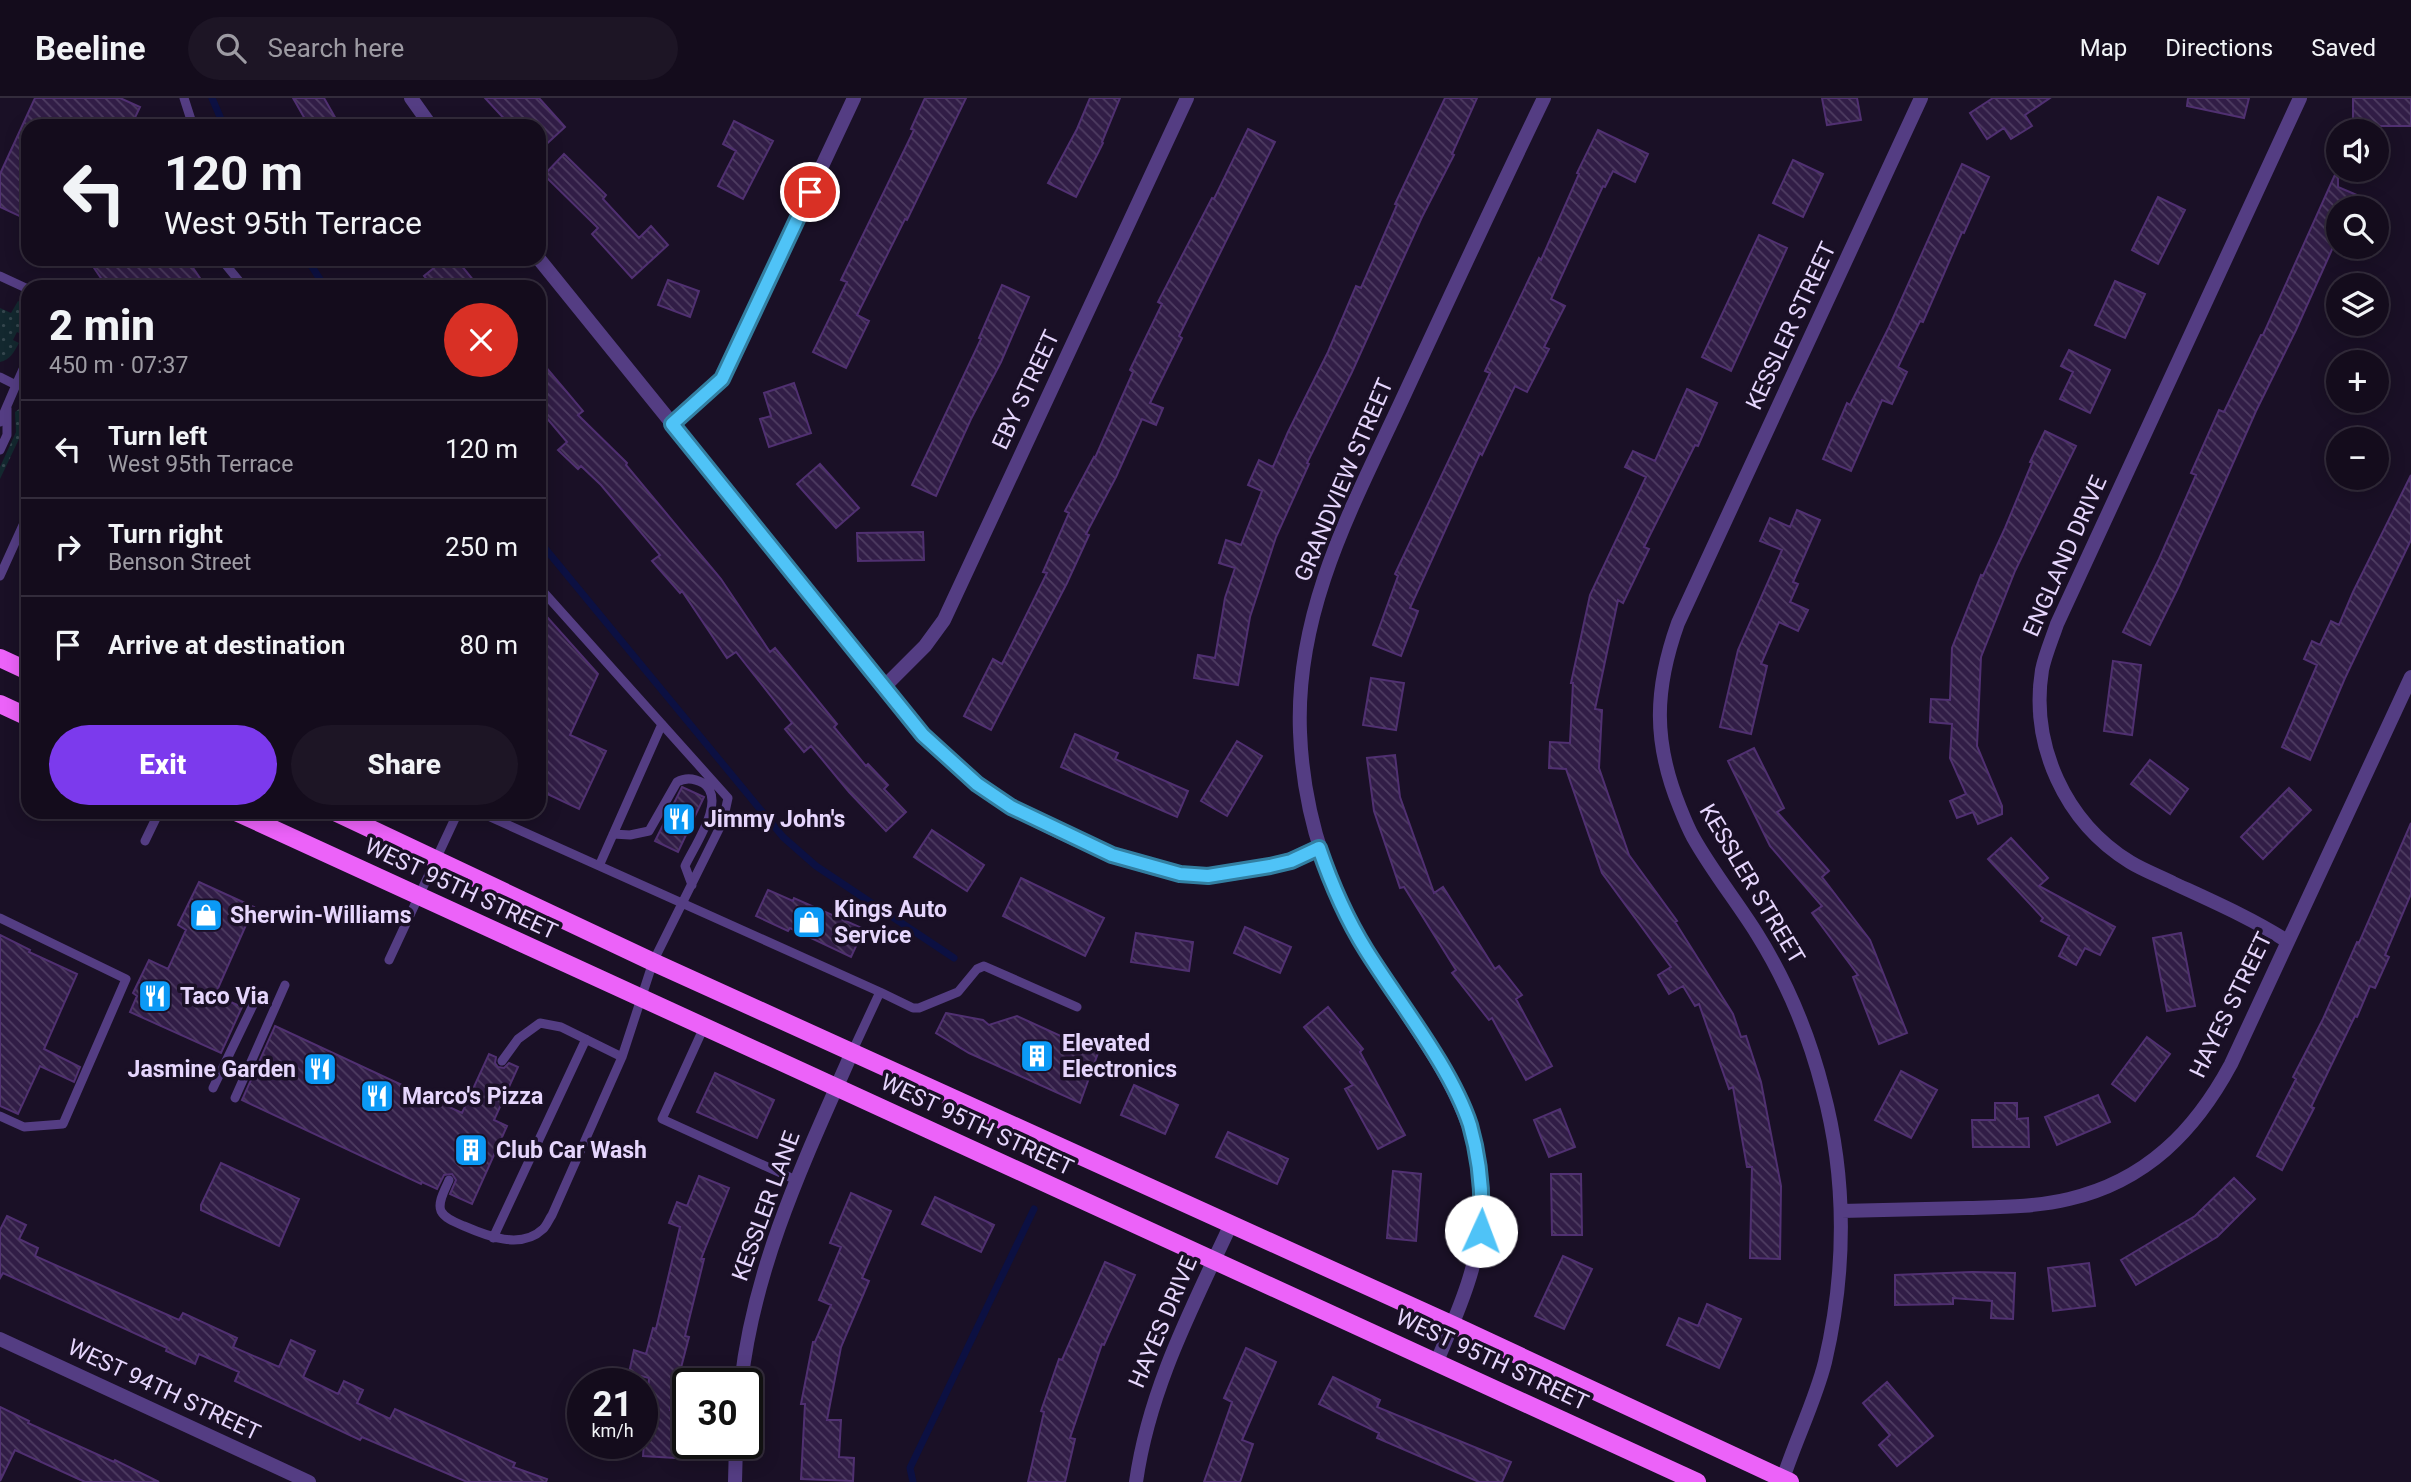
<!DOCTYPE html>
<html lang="en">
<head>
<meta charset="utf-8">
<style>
  :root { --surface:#140c1c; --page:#1d1525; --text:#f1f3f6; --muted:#9d9ba3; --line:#332c3b; --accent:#7c3aed }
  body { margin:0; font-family:Roboto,sans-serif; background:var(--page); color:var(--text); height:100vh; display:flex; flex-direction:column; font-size:26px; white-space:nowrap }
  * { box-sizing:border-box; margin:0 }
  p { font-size:23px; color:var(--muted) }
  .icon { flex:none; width:38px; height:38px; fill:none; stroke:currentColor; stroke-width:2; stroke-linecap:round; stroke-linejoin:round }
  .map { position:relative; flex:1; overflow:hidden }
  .sheet { position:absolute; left:21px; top:182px; width:525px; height:539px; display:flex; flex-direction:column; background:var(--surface); border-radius:21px; box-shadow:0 4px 18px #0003,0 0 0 2px var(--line) }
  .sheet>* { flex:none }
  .guide { position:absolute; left:21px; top:21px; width:525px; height:147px; border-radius:21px; box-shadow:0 4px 18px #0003,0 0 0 2px var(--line); background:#140c1c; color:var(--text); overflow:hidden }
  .controls { position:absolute; left:2326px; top:21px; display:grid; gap:14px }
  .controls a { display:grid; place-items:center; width:63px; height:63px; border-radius:50%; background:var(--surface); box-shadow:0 4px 18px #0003,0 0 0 2px var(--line); font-size:35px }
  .speed { position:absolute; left:567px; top:1270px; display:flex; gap:14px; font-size:35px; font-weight:700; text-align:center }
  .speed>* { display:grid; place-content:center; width:91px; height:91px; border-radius:50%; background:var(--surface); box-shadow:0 4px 18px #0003,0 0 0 2px var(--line); line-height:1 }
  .speed small { font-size:18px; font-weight:400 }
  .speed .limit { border:4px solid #111; border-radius:10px; background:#fff; color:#111 }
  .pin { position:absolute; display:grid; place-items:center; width:60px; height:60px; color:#fff; margin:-30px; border:4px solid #fff; border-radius:50%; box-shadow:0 2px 7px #0007 }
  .me { position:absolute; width:77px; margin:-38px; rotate:2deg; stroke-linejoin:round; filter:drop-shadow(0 0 5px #0008) }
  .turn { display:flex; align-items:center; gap:24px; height:147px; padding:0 28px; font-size:32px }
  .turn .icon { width:91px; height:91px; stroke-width:2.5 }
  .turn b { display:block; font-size:49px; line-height:60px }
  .round { display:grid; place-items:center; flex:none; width:74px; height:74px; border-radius:37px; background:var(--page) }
  .summary { display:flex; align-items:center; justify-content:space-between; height:119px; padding:0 28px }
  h1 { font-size:42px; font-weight:800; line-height:52px }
  .cta { display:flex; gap:14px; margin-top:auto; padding:14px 28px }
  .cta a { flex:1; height:80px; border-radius:42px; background:var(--accent); color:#fff; font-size:28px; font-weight:800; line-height:80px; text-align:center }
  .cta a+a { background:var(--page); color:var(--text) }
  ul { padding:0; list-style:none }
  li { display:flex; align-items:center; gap:21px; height:98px; padding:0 28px; border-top:2px solid var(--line) }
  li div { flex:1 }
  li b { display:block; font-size:26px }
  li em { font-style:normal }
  header { display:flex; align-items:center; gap:42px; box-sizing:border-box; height:98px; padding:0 35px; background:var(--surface); border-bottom:2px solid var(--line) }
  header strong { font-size:33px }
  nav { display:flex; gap:38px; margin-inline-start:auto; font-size:24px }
  .search { width:490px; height:63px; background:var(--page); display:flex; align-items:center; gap:18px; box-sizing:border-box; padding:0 24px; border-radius:38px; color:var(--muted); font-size:26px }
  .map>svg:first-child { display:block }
</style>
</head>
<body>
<header>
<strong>Beeline</strong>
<div class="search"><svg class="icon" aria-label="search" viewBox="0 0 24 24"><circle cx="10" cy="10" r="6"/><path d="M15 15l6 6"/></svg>Search here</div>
<nav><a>Map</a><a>Directions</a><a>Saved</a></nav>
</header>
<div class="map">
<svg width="2411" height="1384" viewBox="0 0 2411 1384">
  <defs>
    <pattern id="grass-dots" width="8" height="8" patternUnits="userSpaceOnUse" patternTransform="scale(1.75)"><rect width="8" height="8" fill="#13282f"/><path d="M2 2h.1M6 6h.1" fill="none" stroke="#35464e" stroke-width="1.8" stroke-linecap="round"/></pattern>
    <pattern id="building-back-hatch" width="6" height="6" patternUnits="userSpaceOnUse" patternTransform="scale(1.75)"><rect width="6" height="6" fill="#311d46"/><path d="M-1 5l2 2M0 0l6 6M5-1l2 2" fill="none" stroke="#4f3d62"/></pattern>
  </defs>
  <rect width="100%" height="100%" fill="#1a1026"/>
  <path fill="url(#grass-dots)" d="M18,203L25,206L28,224L23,237L17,234L13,242L19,245C14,254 10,262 0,264V210L11,215Z
    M22,309L28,312V322L0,381V369L16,334L15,314Z"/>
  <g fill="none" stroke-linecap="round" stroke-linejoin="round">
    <path stroke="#0c1042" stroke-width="7" d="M212,0L224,28
      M307,161L325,189
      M539,443L783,739L816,768L954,860
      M913,1384L910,1370L1034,1111"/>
  </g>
  <path fill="url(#building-back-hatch)" stroke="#503071" stroke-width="2" d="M35,0H120L140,9L131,28H28V122L0,109V76Z
    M293,0H324L340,28H309Z
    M485,0H539L565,29L539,53V28H511Z
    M925,0H966L907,122L905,121L857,217L869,223L846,270L813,254L847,184L841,182L914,32L911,31Z
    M1090,0H1120L1102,44L1103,45L1076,99L1048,85L1077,31Z
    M1445,0H1477L1452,56L1454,57L1422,119L1352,274L1307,365L1309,366L1276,439L1250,519L1238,587L1194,580L1198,557L1215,560L1225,500L1235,470L1219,465L1226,442L1241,447L1262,393L1248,387L1259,362L1273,369L1288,334L1328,254L1356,188L1361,190L1397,107L1395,106Z
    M1822,0H1857L1861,22L1827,27Z
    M1993,0H2050L2025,17L2032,28L2011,41L2004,30L1987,41L1970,15Z
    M2188,0H2249L2244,20L2187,8Z
    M2353,0H2411V28H2353Z
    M734,23L773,43L743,101L718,88L736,53L723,46Z
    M1248,31L1275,44L1179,238L1182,240L1150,305L1163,310L1156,327L1142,321L1116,379L1086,436L1089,437L1067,485L991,632L964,618L993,561L1002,566L1047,475L1043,474L1069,415L1065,413L1094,359L1095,360L1133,274L1130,272L1162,206L1158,204L1212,100L1214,101Z
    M1598,32L1648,56L1635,84L1613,73L1605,89L1603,88L1551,201L1565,208L1544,249L1549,251L1527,294L1515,288L1482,357L1480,355L1410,510L1418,513L1401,558L1373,547L1398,478L1395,476L1490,275L1485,273L1539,160L1541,162L1579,76L1577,75Z
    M564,56L606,97L603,101L639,140L651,128L668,147L632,180L592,136L598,130L544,77Z
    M1793,62L1823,76L1803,119L1773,105Z
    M1962,66L1989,79L1964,135L1962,134L1923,224L1920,223L1898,269L1907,274L1892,306L1882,302L1851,373L1823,361L1847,305L1850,307L1889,229Z
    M2338,70V89L2357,97L2351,110H2338V138L2296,232L2256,313L2178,490L2150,547L2123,534L2159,461L2196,377L2191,375L2219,312L2224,314L2261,237H2263Z
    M2158,99L2185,112L2158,166L2132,152Z
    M1759,137L1787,150L1731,273L1702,259Z
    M88,161H187L206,189H107Z
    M445,161H456L479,189H433L424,178Z
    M668,182L699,193L690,219L658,207Z
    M2115,183L2145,196L2125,240L2095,227Z
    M1002,187L1029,199L1001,264L971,321L936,398L912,387L981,241L979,240Z
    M2069,252L2110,272L2090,315L2060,301L2073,274L2061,268Z
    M539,261L583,313L578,317L627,365L626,367L721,481L770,554L775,550L837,626L834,629L866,668L868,666L888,687L884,691L906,714L886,733L849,694L811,648L804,654L785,631L792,625L736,554L727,560L682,493L680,495L652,463L660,457L601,387L581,368L578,371L558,352L567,344L539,311Z
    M794,285L811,335L769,349L760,321L771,318L764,295Z
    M1687,291L1717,305L1698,348L1695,347L1644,449L1649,451L1623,505L1618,502L1595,611L1602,612L1599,670L1629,757L1677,823L1675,824L1733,916L1741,939L1746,938L1761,984L1781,1088L1780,1161L1750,1160L1752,1069H1747L1733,989L1729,991L1699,906L1695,908L1683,888L1669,896L1658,877L1671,869L1602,775L1566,671L1549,670L1550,644L1570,645L1573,585H1571L1590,497L1646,379L1625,369L1633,353L1655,363Z
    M2045,333L2076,348L2015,473L1981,559L1977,648L2002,708V716L1978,726L1973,714L1957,720L1950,703L1966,696L1950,660L1952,626L1930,624L1931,601L1950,602L1952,550L1981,477L1983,478L2005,430L2032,365L2030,364Z
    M820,366L859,410L836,430L797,386Z
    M2411,377V442L2345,580L2310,662L2282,649L2317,567L2304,561L2312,543L2320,547L2331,523L2339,527L2353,494Z
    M1797,412L1820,422L1793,484L1798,486L1790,504L1808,512L1798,533L1779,524L1761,566L1767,568L1751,636L1720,629L1738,552L1782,452L1760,443L1770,420L1790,429Z
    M923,434L924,462L858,463L857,435Z
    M539,510L598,576L570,637L606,653L579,711L539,692Z
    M2113,563L2141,567L2132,637L2104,633Z
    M1371,580L1404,585L1396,632L1363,627Z
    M1075,636L1118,655L1115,661L1188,693L1177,719L1061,669Z
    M1237,643L1262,658L1227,718L1201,703Z
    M1754,650L1784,710L1777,714L1829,773L1822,779L1870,842L1907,935L1879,946L1853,879L1858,877L1812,815L1822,808L1770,748L1728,663Z
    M1395,657L1400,699L1434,795L1443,789L1495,871L1499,868L1522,897L1516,901L1552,968L1526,982L1492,920L1489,922L1452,875L1456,872L1404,789L1400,790L1374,713L1367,660Z
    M2150,662L2188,691L2170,716L2131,686Z
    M682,689L704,699L678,754L655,743Z
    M2289,690L2311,712L2263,761L2241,739Z
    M2411,725V796L2385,857L2389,859L2375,890L2370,888L2357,919L2355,918L2311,1009L2314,1010L2282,1072L2257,1058L2296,981L2293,979L2323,921L2357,844L2359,845Z
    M932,732L984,767L967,793L914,759Z
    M2011,740L2048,780L2039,788L2115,829L2100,857L2085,850L2076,867L2059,858L2069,838L2041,823L2043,820L1988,761Z
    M1021,780L1104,820L1085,858L1003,818Z
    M199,784L254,809L215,897L242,909L221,955L130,914L137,898L133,895L149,862L168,871L186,832L178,827Z
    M768,792L793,803L794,800L864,831L851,859L790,830L788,833L756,818Z
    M1245,829L1291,849L1280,875L1234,855Z
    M1136,835L1193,844L1189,873L1131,864Z
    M2181,835L2195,908L2167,913L2153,840Z
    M0,837L30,852L29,854L77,876L44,951L80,969L74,984L40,968L18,1016L0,1008Z
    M1328,909L1363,951L1360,954L1405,1037L1378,1051L1345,991L1353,987L1304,929Z
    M946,915L983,922L989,927L1017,918L1098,955L1080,1005L969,955L936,935Z
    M275,928L462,1015L489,956L496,959L495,965L498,969L504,970L509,965L518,969L494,1022L507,1028L472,1106L450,1096L456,1082L452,1076L444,1077L437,1091L422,1084L421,1086L242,1002Z
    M2147,939L2170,956L2135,1003L2112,986Z
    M1901,973L1937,992L1911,1040L1875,1022Z
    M715,975L774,1002L757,1040L697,1014Z
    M1134,987L1178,1007L1165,1036L1121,1017Z
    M2098,997L2110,1024L2057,1047L2045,1019Z
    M1995,1005H2017V1021L2028,1020L2029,1049H1973L1972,1022H1995Z
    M1560,1011L1575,1049L1549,1059L1534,1022Z
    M1228,1034L1288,1061L1277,1086L1216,1059Z
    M221,1065L299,1101L279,1148L201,1112V1107Z
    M1393,1073L1421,1076L1416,1143L1387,1140Z
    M1551,1076H1581L1582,1137H1552Z
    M699,1078L729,1090L701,1161H704L685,1238L689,1239L670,1312L679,1313L675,1360L643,1358L649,1280L629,1275L634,1252L646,1256L653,1230L656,1231L680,1129L669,1125L677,1104L687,1108Z
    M2234,1080L2255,1101L2217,1139L2136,1187L2121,1162L2195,1118Z
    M851,1095L891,1113L862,1180L869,1183L841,1249L827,1322H841L839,1359L854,1360L853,1383L801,1381L805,1306H801L813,1244H815L831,1207L819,1202L841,1149L830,1145Z
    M935,1099L994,1127L981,1154L922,1126Z
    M7,1118L26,1127L19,1141L38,1150L35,1158L179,1222L183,1215L237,1240L233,1249L279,1269L291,1242L315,1253L303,1279L338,1296L344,1283L363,1292L357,1305L390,1321L395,1311L515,1365L513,1369L547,1381L546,1384H467L362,1339L360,1342L235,1283L239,1274L199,1256L195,1266L166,1253L167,1250L3,1175L0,1180V1132Z
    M1563,1158L1592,1171L1564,1231L1535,1218Z
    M1105,1164L1135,1177L1104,1247L1102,1246L1070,1340L1075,1341L1065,1384H1028L1044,1314L1041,1313L1059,1261L1062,1262Z
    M2089,1165L2095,1208L2053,1213L2048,1170Z
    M1972,1174L2015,1175L2013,1221L1991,1220L1992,1203L1953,1200V1206L1895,1207V1177Z
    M1707,1206L1741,1221L1719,1270L1667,1247L1679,1220L1698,1228Z
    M1246,1250L1276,1264L1242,1342L1253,1346L1240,1384H1204L1232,1304L1224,1300Z
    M1333,1279L1380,1302L1377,1309L1511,1364L1502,1384H1479L1377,1340L1379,1335L1319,1306Z
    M1887,1284L1933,1338L1897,1368L1879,1347L1890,1337L1863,1305Z
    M0,1309L29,1323L28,1325L114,1364L115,1362L159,1384H85L15,1352L0,1383Z"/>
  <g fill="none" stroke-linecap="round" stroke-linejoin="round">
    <path stroke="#543d83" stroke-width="9" d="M184,0L193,28
      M221,161L244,189
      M0,178L28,191
      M0,279L16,287L28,260
      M0,324L16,287
      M0,352L7,337V310
      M0,478L28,416
      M479,714L880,894L853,952
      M613,736L630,737L649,733L677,684C686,679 694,680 703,685C728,701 694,748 685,768L692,787
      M145,743L159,714
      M599,768L662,626
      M0,820L126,881L63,1026L24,1029L0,1018
      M389,862L458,714
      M880,894L913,910H919L958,894L977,871L984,868L1077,909
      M704,929L662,1021L796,1082
      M502,963L518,941L540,925L561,929L622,959
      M213,990L254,905
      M235,1000L285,887
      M449,1082C446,1090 437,1104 441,1113C445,1121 457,1125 464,1128C487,1138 521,1152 543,1131C547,1127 549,1121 552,1117L622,959L653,864L723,723L728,700L539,489
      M493,1140L586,941"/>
    <path stroke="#543d83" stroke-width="14" d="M411,0L431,28
      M539,161L924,637C942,653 959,673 979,687C1009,710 1043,727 1077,742C1110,756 1143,770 1179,776C1223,783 1279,768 1319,750
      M672,326L722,281L854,0
      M885,588L925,548L944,522L1187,0
      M2287,843C2251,820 2212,803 2173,785C2159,778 2143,772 2130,764C2065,724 2030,647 2042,572C2045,557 2052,541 2057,526L2300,0
      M1841,1113C1883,1112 1926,1111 1968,1110C2002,1109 2036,1109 2069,1101C2146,1083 2195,1033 2231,966L2411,579
      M0,1241L309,1384
      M1437,1263C1457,1216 1480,1165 1482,1113C1486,1006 1413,935 1364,849C1325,782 1303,712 1300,634C1295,508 1356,402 1407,291C1452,194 1497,97 1544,0
      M741,1286C754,1167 805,1061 853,952
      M735,1384L736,1346
      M1782,1384C1794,1345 1815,1304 1825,1264C1846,1175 1847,1081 1823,992C1809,937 1787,884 1757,836C1737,804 1712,773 1693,739C1688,730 1684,720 1680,710C1653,644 1654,592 1678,525L1921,0"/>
    <path stroke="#543d83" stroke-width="14" d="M1136,1384C1149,1291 1192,1210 1231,1126"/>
    <path stroke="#ec62f9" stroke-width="18" d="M0,560L28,573
      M0,606L28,619
      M236,714L1697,1384
      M335,714L653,864L1453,1227L1790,1384"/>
  </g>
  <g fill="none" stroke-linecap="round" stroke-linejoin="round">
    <g stroke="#337fa1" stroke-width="18">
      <path id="route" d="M810,94L722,281L672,326L923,637L977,686L1011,709L1112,757L1180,776L1208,778L1270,768L1291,763L1319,750C1331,785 1346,820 1366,852C1399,905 1451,969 1470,1027C1480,1062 1483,1097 1481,1133"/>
    </g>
    <use href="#route" stroke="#4fc3f7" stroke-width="12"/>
  </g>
  <defs>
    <g id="restaurant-square" transform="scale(1.75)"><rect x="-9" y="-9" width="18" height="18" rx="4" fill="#0b99f5" stroke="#1a1026"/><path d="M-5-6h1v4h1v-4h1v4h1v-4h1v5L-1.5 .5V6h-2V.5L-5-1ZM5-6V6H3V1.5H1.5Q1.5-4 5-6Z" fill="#fff"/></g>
    <g id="shop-square" transform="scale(1.75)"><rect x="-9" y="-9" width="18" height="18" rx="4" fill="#0b99f5" stroke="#1a1026"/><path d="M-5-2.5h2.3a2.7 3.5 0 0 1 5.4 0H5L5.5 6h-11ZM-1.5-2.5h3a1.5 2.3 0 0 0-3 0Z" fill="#fff"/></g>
    <g id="building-square" transform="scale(1.75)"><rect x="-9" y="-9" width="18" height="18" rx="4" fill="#0b99f5" stroke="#1a1026"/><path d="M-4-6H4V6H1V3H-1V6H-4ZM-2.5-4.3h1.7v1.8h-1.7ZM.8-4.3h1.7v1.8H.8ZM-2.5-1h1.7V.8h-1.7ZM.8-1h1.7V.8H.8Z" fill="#fff"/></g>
  </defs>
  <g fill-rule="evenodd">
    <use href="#restaurant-square" x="679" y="721"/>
    <use href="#shop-square" x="206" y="817"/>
    <use href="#shop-square" x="809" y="824"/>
    <use href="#restaurant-square" x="155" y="898"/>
    <use href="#building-square" x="1037" y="958"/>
    <use href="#restaurant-square" x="320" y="971"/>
    <use href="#restaurant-square" x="377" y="998"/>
    <use href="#building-square" x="471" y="1052"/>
  </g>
  <g text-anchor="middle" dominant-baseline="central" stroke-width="7" stroke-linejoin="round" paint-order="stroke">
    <g font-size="23" fill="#e6d6fd" stroke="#1a1026">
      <text transform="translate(1791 228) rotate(-65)">KESSLER STREET</text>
      <text transform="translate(1026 292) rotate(-65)">EBY STREET</text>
      <text transform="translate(1344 382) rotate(-67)">GRANDVIEW STREET</text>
      <text transform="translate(2065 458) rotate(-66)">ENGLAND DRIVE</text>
      <text transform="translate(1752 786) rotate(59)">KESSLER STREET</text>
      <text transform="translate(461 791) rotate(25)">WEST 95TH STREET</text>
      <text transform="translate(2231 907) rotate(-64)">HAYES STREET</text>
      <text transform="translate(977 1027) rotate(25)">WEST 95TH STREET</text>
      <text transform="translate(766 1108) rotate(-70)">KESSLER LANE</text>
      <text transform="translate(1163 1224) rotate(-67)">HAYES DRIVE</text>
      <text transform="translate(1492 1262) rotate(25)">WEST 95TH STREET</text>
      <text transform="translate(164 1292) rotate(25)">WEST 94TH STREET</text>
    </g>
    <g font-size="23" font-weight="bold" fill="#e6d6fd" stroke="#1a1026" text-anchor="start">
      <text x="704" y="721">Jimmy John's</text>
      <text x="834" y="811">Kings Auto<tspan x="834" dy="26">Service</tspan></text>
      <text x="230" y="817">Sherwin-Williams</text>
      <text x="180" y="898">Taco Via</text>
      <text x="1062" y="945">Elevated<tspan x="1062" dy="26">Electronics</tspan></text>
      <text x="296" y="971" text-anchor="end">Jasmine Garden</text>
      <text x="402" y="998">Marco's Pizza</text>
      <text x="496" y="1052">Club Car Wash</text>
    </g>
  </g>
</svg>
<div class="controls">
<a><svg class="icon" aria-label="sound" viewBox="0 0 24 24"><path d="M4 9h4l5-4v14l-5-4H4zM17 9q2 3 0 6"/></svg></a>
<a><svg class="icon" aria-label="search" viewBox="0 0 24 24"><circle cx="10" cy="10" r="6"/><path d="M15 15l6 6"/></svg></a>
<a><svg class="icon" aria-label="layers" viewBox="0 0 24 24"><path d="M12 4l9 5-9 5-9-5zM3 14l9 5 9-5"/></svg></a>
<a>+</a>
<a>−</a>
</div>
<div class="speed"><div>21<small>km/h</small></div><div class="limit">30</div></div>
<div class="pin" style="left:810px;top:94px;background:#d93025"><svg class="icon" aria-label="arrive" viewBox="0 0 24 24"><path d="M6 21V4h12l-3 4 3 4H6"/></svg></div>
<svg class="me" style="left:1481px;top:1133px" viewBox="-20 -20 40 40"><circle r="19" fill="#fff"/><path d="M0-13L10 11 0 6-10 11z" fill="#4fc3f7"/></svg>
<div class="guide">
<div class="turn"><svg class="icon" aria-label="left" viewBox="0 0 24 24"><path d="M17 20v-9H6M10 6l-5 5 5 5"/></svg><div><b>120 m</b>West 95th Terrace</div></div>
</div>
<section class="sheet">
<div class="summary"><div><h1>2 min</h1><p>450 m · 07:37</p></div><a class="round" style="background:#d93025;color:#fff"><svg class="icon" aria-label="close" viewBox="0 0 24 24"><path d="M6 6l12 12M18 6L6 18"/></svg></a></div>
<ul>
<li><svg class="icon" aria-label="left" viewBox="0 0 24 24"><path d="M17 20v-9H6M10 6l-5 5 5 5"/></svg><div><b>Turn left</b><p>West 95th Terrace</p></div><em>120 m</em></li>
<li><svg class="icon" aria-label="right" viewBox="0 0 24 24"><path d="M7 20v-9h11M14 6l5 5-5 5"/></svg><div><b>Turn right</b><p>Benson Street</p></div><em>250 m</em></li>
<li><svg class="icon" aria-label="arrive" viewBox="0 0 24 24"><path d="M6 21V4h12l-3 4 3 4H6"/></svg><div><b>Arrive at destination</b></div><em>80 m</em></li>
</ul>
<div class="cta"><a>Exit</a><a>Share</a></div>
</section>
</div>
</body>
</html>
